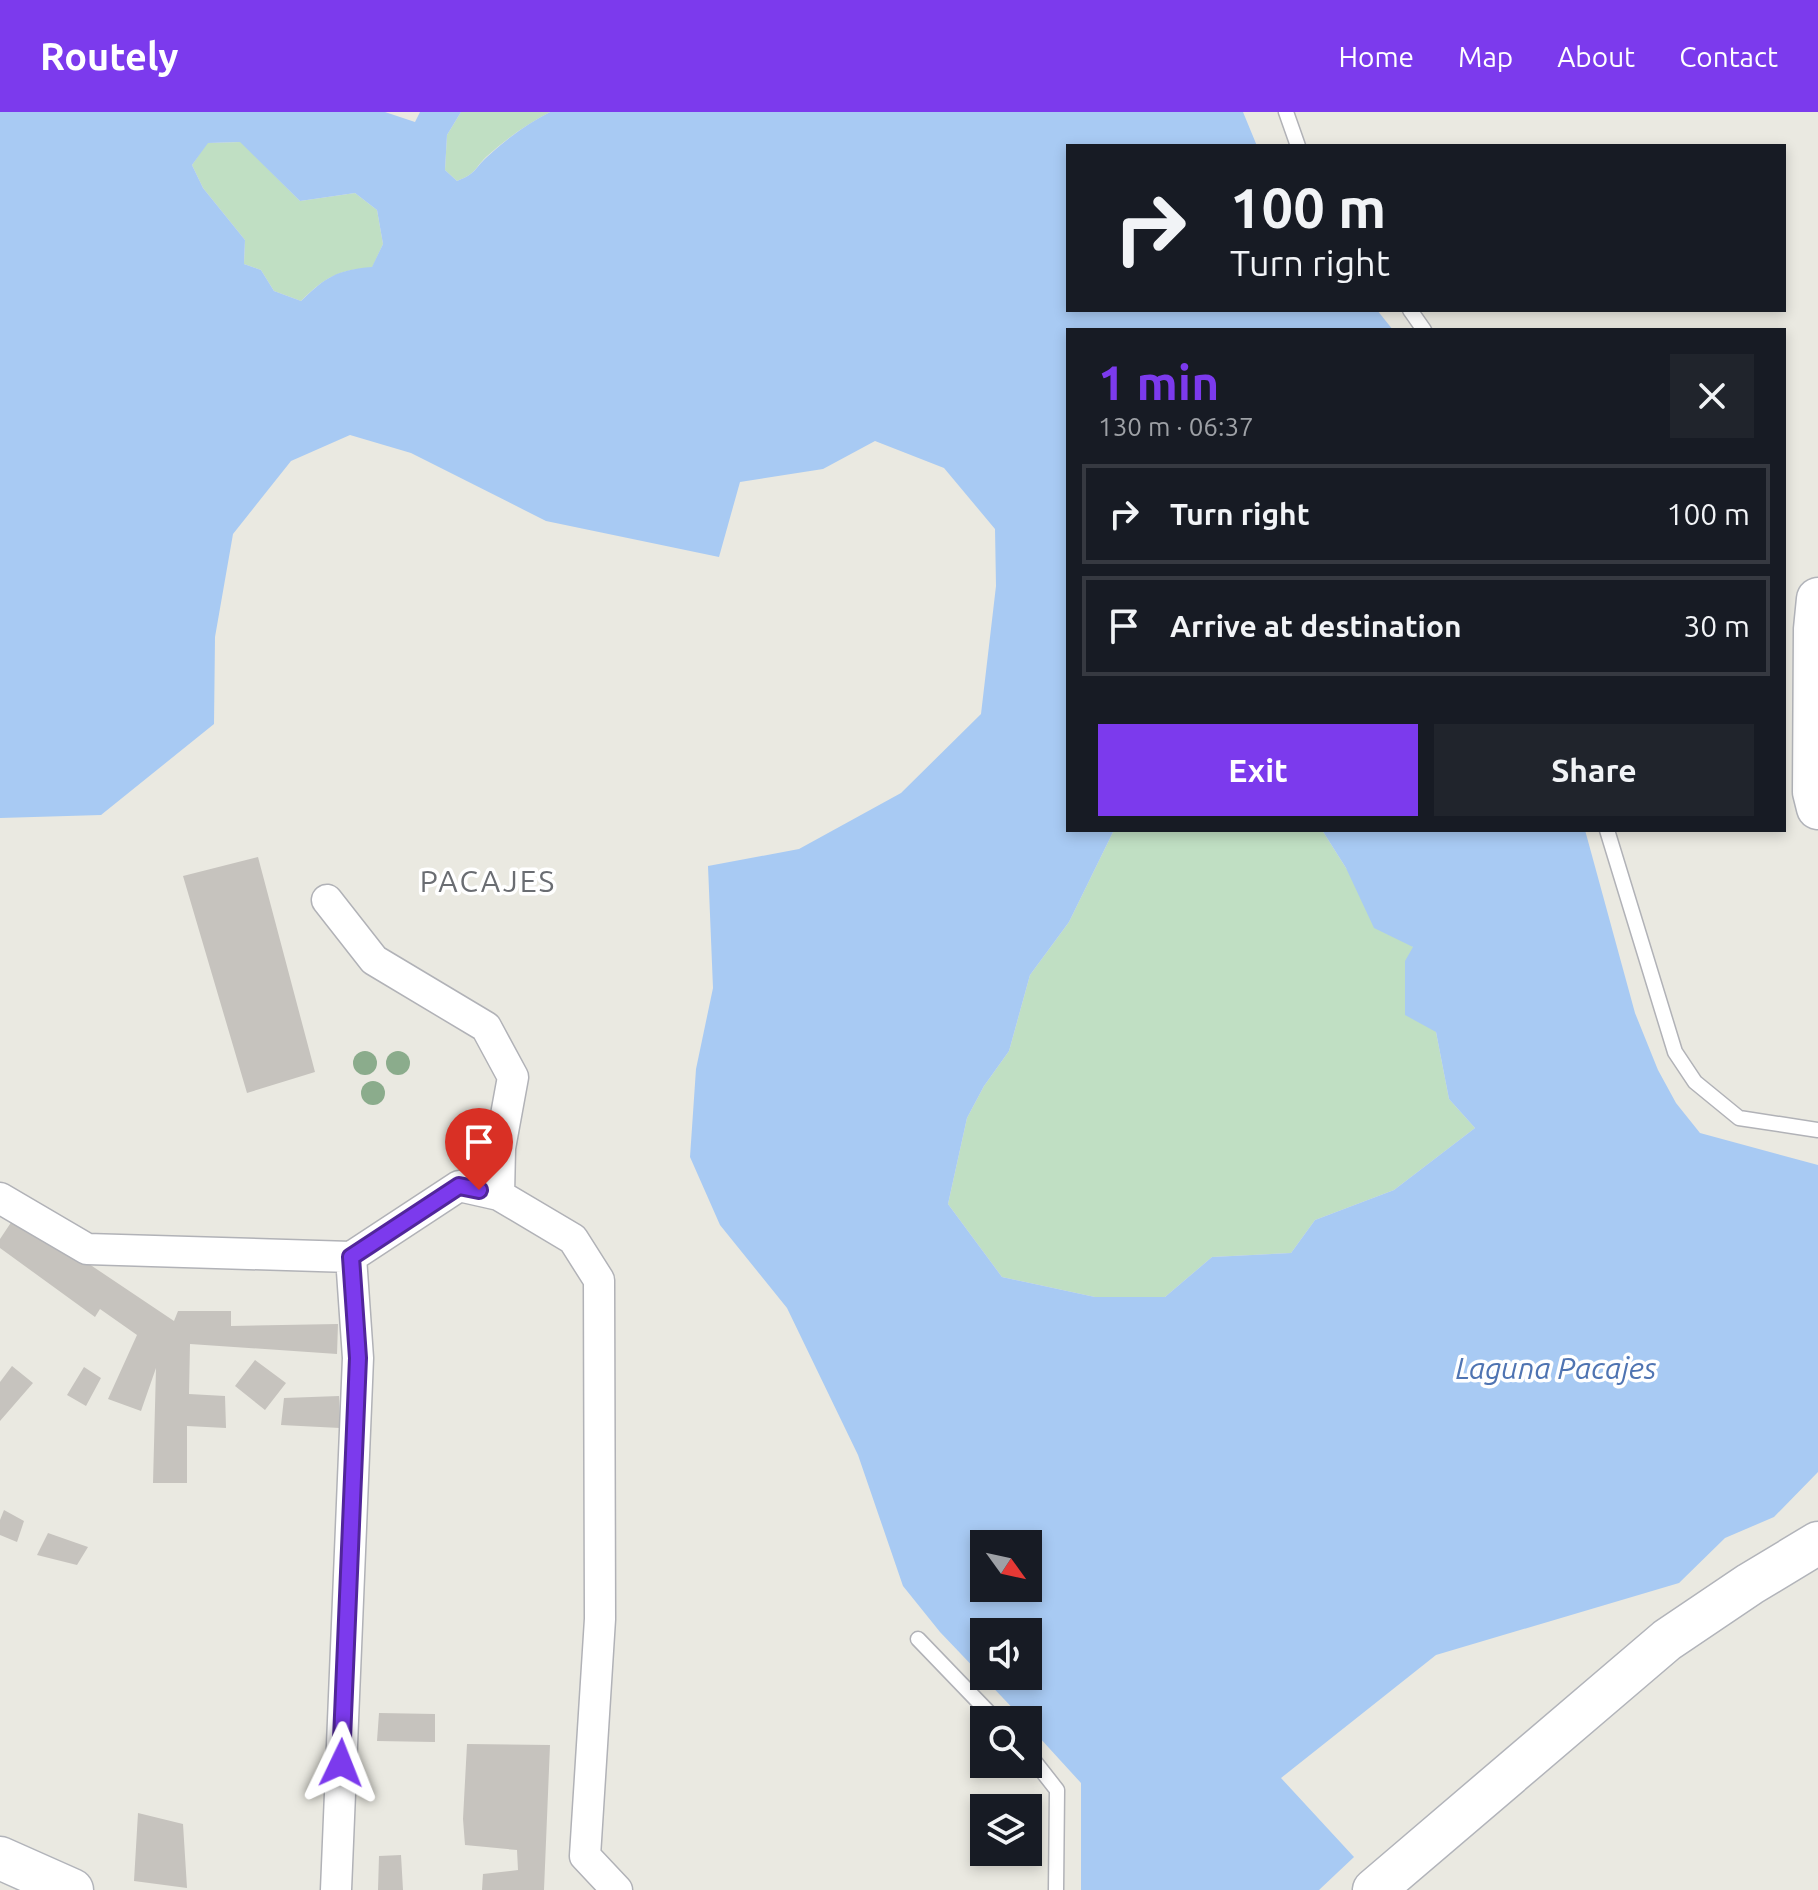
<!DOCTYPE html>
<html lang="en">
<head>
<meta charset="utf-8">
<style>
  :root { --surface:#171b24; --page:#20242c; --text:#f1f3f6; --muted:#9ea1a6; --line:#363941; --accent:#7c3aed }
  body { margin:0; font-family:Ubuntu,sans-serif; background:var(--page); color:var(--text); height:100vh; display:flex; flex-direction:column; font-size:30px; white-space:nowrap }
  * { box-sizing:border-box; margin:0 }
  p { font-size:26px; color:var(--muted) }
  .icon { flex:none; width:44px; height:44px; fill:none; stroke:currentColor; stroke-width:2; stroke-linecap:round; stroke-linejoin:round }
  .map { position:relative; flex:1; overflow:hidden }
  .side { position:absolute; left:1066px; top:216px; width:720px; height:504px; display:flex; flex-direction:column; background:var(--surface); border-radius:0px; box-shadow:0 4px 12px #0003 }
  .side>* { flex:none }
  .hud { position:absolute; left:1066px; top:32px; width:720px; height:168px; border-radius:0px; box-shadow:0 4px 12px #0003; background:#171b24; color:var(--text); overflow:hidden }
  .needle { width:52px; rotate:123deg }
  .controls { position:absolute; left:970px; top:1418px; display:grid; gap:16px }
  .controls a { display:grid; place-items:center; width:72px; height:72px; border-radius:0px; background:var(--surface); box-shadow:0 4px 12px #0003; font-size:40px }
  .pin { position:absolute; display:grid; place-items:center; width:68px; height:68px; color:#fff; margin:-82px -34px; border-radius:50% 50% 50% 0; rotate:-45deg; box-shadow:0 0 8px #0007 }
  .pin .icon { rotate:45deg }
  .me { position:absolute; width:88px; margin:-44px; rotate:2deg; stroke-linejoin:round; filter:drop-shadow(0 0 6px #0008) }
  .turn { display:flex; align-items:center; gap:28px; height:168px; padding:0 32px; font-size:36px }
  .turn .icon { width:104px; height:104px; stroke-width:2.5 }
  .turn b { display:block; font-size:56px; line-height:68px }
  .round { display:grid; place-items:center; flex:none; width:84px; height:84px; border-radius:0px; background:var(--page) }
  .summary { display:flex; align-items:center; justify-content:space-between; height:136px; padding:0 32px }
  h1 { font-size:48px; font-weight:600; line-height:60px; color:var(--accent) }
  .button { display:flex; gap:16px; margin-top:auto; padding:16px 32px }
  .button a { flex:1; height:92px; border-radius:0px; background:var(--accent); color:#fff; font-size:32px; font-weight:600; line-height:92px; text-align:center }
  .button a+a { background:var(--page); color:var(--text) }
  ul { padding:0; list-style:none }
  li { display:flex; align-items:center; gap:24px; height:100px; margin:0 16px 12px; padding:0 16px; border:4px solid var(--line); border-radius:0px }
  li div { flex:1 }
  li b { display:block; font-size:30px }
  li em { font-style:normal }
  header { display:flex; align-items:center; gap:48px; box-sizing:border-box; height:112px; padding:0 40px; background:var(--accent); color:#fff }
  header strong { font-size:38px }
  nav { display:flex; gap:44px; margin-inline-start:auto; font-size:28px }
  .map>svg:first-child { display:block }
</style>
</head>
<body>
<header>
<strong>Routely</strong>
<nav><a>Home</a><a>Map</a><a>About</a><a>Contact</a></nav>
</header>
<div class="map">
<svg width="1818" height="1778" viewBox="0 0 1818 1778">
  <rect width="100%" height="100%" fill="#eae9e1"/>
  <path fill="#c0dfc3" d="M461,0H550C527,12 506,27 486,45C473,58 477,61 457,69L445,58L447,23Z
    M241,30L300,89L355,81L377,98L383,132L372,156C339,157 324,166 301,189L274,179L261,158L244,152L245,128L203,76L192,53L207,31Z
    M1114,718H1322L1346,756L1413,835L1436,920L1449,987L1475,1016L1394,1078L1315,1108L1291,1141L1212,1145L1165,1185H1095L1002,1165L948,1092L967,1006L984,974L1009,939L1030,863L1069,810Z"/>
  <path fill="#a8caf3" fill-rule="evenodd" d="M0,0H385L415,10L420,0H461L447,23L445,58L457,69C477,61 473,58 487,45C506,27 527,12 550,0H1243L1257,34H1068V198H1377L1393,218H1068V718H1114L1069,810L1030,863L1009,939L984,974L967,1006L948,1092L1002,1165L1095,1185H1165L1212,1145L1291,1141L1315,1108L1394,1078L1475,1016L1449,987L1436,920L1405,903V849L1413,835L1374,816L1346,756L1322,718H1585L1635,901L1658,958L1676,991L1700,1021L1818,1053V1360L1774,1405L1725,1426L1679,1471L1436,1543L1281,1666L1354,1745L1319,1778H1081V1671L1028,1613V1608H1024L940,1520L903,1474L858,1343L787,1196L720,1113L690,1045L696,957L713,876L708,754L799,737L901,681L981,602L996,474L995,417L944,356L875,329L823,357L740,370L719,445L546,409L411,341L350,323L291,349L233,422L215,525L214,612L101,703L0,706ZM240,30L300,89L355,81L377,98L383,132L372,155C336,158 326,165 301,189L274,179L261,158L244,152L245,128L203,76L192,53L208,31ZM984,1432H1028V1476H984ZM984,1520H1028V1564H984Z"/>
  <path fill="#c6c3be" d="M258,745L315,960L247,981L183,764Z
    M16,1103L174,1209L178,1199H231V1214L338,1212L337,1242L190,1232L189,1282L225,1284L226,1316L187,1314V1371H153L156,1256L141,1299L108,1287L137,1223L100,1197L95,1205L0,1136V1127Z
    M255,1248L286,1271L265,1298L235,1274Z
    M12,1254L33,1271L0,1309V1270Z
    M84,1255L101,1266L86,1294L67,1283Z
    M339,1284L340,1316L281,1313L284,1286Z
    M4,1398L24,1409L17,1430L0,1423V1408Z
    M48,1421L88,1435L77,1453L37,1443Z
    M379,1601L435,1602V1630L377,1629Z
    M467,1632L550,1633L544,1778H482L483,1762L518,1758L517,1738L465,1733L463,1707Z
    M138,1701L183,1712L187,1776L134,1769Z
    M401,1743L403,1778H378L379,1744Z"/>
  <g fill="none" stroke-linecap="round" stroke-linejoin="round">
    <g stroke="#b1b2b7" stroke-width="17">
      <path id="service" d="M1286,0L1298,34
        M1410,198L1424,218
        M1607,718L1675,940L1695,970L1739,1006L1818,1018
        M918,1527L996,1608
        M1028,1641L1057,1678L1056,1778"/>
    </g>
    <g stroke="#b1b2b7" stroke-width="33">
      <path id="minor" d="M327,788L374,848L486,915L513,965L500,1036L499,1083
        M0,1086L87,1137L351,1145L459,1074L499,1083L573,1127L599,1168L600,1507L585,1744L617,1778
        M336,1778L358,1246L351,1145"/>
    </g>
    <g stroke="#b2b4ba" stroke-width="45">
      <path id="secondary" d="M1818,487L1815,517L1814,680L1818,696
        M0,1746L72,1778
        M1374,1778L1667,1528L1750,1472L1818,1431"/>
    </g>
    <use href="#service" stroke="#fff" stroke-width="14"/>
    <use href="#minor" stroke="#fff" stroke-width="30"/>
    <use href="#secondary" stroke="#fff" stroke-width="42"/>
  </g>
  <g fill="#8bac8c">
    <circle cx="365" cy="951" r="12"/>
    <circle cx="398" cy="951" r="12"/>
    <circle cx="373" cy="981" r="12"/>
  </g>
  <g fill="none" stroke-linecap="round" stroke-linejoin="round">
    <g stroke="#51269a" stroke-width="20">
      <path id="route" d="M341,1651L358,1246L351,1145L459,1074L479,1078"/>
    </g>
    <use href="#route" stroke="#7c3aed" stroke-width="14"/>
  </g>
  <g text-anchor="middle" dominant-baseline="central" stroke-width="7" stroke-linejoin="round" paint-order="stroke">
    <g font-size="30" letter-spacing="2" fill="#6a6d72" stroke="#fff">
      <text x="488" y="769">PACAJES</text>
    </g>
    <g font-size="30" font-style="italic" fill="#4f74b2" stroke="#fff">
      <text x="1556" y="1256">Laguna Pacajes</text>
    </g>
  </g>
</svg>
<div class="controls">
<a><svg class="needle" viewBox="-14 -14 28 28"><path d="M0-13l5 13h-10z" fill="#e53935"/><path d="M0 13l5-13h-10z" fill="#9ea1a6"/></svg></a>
<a><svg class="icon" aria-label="sound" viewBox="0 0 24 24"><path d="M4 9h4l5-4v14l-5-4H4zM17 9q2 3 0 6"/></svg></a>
<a><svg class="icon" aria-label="search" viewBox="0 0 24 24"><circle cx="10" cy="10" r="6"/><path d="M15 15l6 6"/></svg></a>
<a><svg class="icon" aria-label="layers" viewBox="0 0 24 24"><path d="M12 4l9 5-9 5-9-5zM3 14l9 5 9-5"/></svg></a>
</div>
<div class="pin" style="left:479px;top:1078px;background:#d93025"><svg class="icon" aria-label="arrive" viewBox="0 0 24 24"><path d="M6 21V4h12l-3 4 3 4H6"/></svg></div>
<svg class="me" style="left:341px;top:1651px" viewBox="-20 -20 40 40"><path d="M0-17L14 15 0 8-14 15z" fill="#7c3aed" stroke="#fff" stroke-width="4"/></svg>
<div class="hud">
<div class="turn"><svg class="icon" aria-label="right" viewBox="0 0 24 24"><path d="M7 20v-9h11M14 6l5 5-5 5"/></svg><div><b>100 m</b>Turn right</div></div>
</div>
<section class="side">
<div class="summary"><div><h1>1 min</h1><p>130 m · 06:37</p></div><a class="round"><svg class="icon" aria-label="close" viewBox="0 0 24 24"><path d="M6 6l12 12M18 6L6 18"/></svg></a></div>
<ul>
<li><svg class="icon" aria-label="right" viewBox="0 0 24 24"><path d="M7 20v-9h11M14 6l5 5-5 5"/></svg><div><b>Turn right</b></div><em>100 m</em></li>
<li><svg class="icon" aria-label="arrive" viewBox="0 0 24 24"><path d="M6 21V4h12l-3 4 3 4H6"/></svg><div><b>Arrive at destination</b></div><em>30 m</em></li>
</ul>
<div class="button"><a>Exit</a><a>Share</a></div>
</section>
</div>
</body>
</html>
